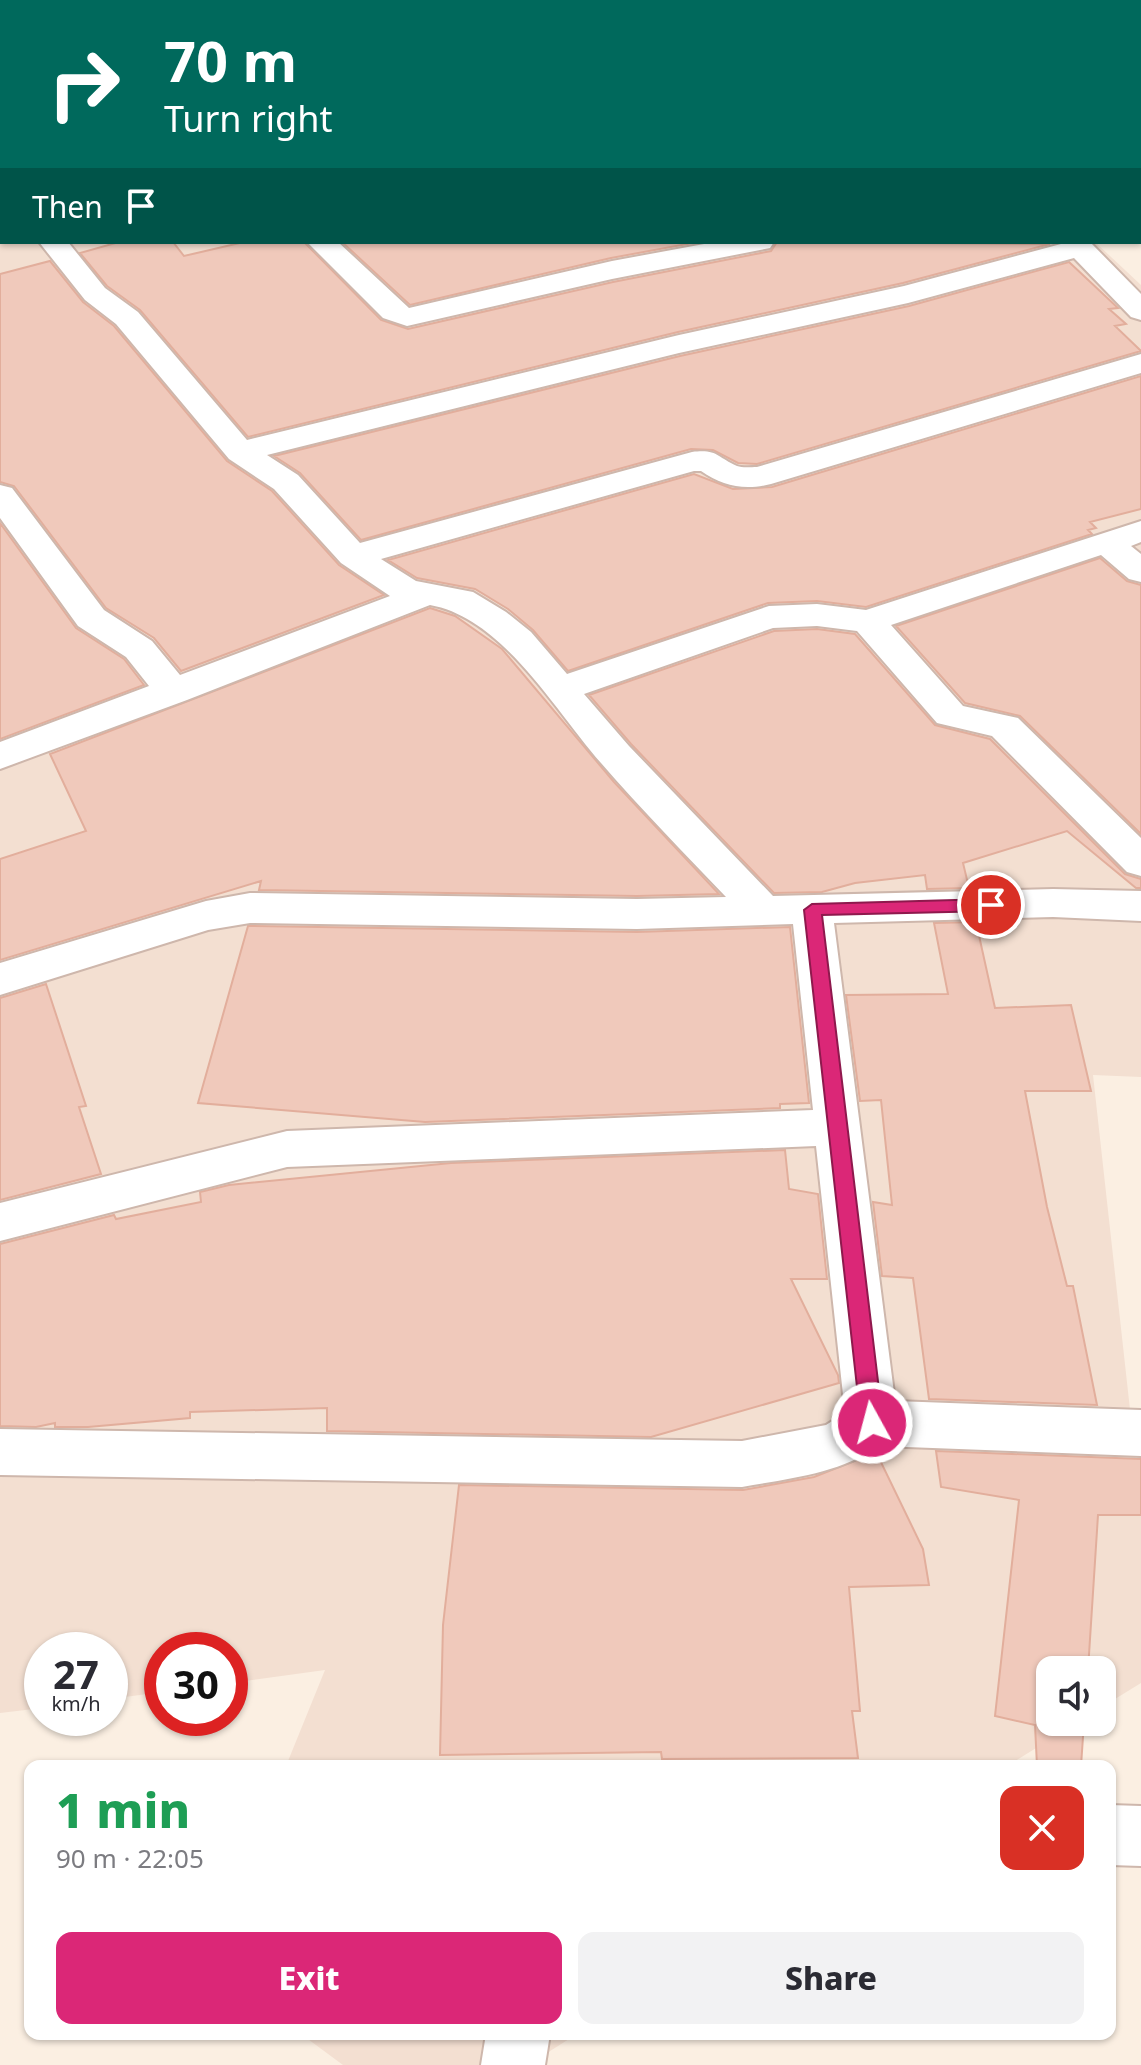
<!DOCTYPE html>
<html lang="en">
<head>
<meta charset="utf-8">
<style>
  :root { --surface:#fff; --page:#f2f2f3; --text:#2b2b33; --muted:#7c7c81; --accent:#db2777 }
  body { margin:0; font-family:"Noto Sans",sans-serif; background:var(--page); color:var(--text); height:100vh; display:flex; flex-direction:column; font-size:30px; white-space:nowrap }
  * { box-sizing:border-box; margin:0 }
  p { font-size:26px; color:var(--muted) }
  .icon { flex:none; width:44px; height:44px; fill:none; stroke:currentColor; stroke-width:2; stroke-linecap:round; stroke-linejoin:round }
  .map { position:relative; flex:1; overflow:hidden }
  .sheet { position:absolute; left:24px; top:1760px; width:1092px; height:280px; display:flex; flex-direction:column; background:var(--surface); border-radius:16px; box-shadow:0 2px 6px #0004 }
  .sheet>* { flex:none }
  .hud { position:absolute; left:0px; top:0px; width:1142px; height:244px; box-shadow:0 2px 6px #0004; background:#00695c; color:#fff; overflow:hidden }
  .tools { position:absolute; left:1036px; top:1656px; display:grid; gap:16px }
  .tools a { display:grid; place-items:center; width:80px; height:80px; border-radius:16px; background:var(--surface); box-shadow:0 2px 6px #0004; font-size:40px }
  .speed { position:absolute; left:24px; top:1632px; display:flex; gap:16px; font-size:40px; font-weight:700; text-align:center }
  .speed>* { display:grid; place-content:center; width:104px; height:104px; border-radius:50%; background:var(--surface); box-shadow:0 2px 6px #0004; line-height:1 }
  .speed small { font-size:20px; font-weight:400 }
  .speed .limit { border:12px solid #d22; background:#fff; color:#111 }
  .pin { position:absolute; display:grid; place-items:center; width:68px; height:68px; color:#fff; margin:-34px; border:4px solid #fff; border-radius:50%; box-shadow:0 2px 8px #0007 }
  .me { position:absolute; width:88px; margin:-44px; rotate:353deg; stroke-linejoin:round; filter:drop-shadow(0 0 6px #0008) }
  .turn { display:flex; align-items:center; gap:28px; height:168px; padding:0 32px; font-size:36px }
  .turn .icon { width:104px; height:104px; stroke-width:2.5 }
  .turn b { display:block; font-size:56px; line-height:68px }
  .then { display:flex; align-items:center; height:76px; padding:0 32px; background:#0003; gap:16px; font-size:30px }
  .round { display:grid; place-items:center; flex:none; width:84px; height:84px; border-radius:16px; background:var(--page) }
  .head { display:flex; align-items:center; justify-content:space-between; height:136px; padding:0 32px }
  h1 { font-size:48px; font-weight:800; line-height:60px; color:#1e9e55 }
  .action { display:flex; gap:16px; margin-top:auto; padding:16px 32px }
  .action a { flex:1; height:92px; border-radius:16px; background:var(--accent); color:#fff; font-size:32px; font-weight:800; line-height:92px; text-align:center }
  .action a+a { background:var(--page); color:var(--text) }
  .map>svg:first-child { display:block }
</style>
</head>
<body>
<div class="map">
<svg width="1141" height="2065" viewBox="0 0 1141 2065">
  <rect width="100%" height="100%" fill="#fbefe2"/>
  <path fill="#f3dfd1" d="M0,0H1141L1140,44V2H2V242H1095L1141,285V1077L1093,1075L1141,1509V1683L1102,1707V1670H1050V1722H1078L1007,1766H286L325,1670L230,1683V1650H162V1692L110,1699V1650H42V1708L0,1713Z
    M301,2034H577L528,2065H343Z"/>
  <path fill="#f0c9bb" stroke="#e2ae9c" stroke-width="2" d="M119,242H173L184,256L244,242H304L381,320L408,329L613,282L771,251L777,242L1050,244L903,283L678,332L248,437L140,310L107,286L80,253Z
    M342,242H698L611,258L410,305Z
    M50,261L83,302L114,326L227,461L272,491L339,565L384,595L181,671L154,638L106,608L14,486L0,482V274Z
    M1069,262L1118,308L1109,309L1126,324L1115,326L1141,351L757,464L738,463L713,450L691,449L361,540L300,473L274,456L680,356L909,306Z
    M1141,376V509L1090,522L1096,528L1088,530L1092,534L866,607L817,601L768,603L568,671L533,630L508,609L475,589L417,578L388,560L694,474L733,489L772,487Z
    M0,523L76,628L124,659L144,685L0,739Z
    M1100,558L1127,581L1141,585V834L1020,716L965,703L896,626Z
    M430,608L455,616L502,649L614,782L719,894L637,896L259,890L261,881L0,960V859L86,831L50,754Z
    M817,629L855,634L935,725L990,739L1125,874L1141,879V888H1136L1067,831L963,863L969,888L927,889L925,875L855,883L822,892L774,893L631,744L589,695L774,631Z
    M976,922L995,1008L1071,1005L1091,1091H1025L1047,1207L1067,1286H1073L1097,1405L929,1399L913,1278L882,1276L873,1202L892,1205L881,1100L860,1101L846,995L948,994L934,923Z
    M248,926L637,932L790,927L809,1103L780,1104V1108L425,1122L198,1103Z
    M46,984L86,1106L79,1107L101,1174L0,1200V998Z
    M785,1150L789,1189L818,1194L827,1279H791L838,1375L839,1383L651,1437L327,1431V1408L190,1412V1418L88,1427H55V1423L36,1427L0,1426V1244L114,1215L116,1219L201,1202L200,1192L229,1185L451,1163Z
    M936,1451L1141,1459V1515H1098L1088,1670H1050V1722H1084L1081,1766H1037L1035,1725L995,1716L1019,1500L941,1487Z
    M872,1454H877L923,1549L929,1585L849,1587L860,1711H852L858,1758L662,1759L661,1752L440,1755L443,1625L459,1485L743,1490L814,1477Z"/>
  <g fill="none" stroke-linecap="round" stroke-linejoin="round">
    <g stroke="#ceb7ac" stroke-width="4">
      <path id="minor" d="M147,0H172L174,2H149Z
        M740,0H764L766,2H742Z
        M1140,21H1141V35H1140Z
        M39,242H68L105,288L138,312L247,440L679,335L904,286L1061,244L1060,242H1090L1141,294V320L1131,317L1074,258L908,303L679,353L267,455L298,475L360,543L692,452C718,449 716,457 737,466C742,468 751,467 757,467L1141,354V373L771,484C744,491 723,486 701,471H694L381,559L416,581L473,592L506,612L531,632L567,674L769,606L817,604L866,610L1141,521V542L1131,546L1141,554V582L1129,579L1101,555L891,625L963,706L1018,718L1141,838V876L1127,872L992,736L937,723L857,631L817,626L773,628L584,694L629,746L773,896L1053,889L1141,891V921L1053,917L834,923L895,1401L1141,1410V1456L880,1446C837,1474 792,1478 742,1487L0,1475V1429L742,1441L826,1425L845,1413L816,1146L287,1167L0,1241V1203L287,1131L813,1110L793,924L637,929L250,923L208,930L0,995V963L206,901L250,893L637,899L726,897C684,853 641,809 601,763C555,711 503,618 430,605L187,700L0,769V742L149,686L126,657L78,626L0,518V485L12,488L104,610L152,641L180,675L390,596L341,563L274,489L229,459L116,324L85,300Z
        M307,242H338L409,308L612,261L715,242H774L770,248L760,250L612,279L407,326L383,318Z
        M1110,1805L1141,1806V1866L1110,1865Z
        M486,2034H550L545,2065H481Z"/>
    </g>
    <use href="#minor" fill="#fff" fill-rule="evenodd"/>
  </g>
  <path fill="#db2777" stroke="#8e194d" stroke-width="2" d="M991,899L1000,905L991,911L822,915L883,1423L880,1430L872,1433L865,1430L861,1423L804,910L812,904Z"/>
</svg>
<div class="tools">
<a><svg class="icon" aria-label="sound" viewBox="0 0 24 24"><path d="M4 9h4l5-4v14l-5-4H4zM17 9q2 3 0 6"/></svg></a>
</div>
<div class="speed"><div>27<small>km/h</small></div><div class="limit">30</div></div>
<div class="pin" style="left:991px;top:905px;background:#d93025"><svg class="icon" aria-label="arrive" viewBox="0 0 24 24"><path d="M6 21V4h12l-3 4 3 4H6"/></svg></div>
<svg class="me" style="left:872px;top:1423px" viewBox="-20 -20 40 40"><circle r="17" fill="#db2777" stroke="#fff" stroke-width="3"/><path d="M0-11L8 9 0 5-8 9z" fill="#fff"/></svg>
<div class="hud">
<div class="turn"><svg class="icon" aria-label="right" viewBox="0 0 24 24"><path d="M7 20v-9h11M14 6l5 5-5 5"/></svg><div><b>70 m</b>Turn right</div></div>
<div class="then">Then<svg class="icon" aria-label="arrive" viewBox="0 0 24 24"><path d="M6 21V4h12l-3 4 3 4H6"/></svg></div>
</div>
<section class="sheet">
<div class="head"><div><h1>1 min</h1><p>90 m · 22:05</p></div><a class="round" style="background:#d93025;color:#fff"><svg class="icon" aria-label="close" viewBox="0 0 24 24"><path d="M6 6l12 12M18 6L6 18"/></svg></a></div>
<div class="action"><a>Exit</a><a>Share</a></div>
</section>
</div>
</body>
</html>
